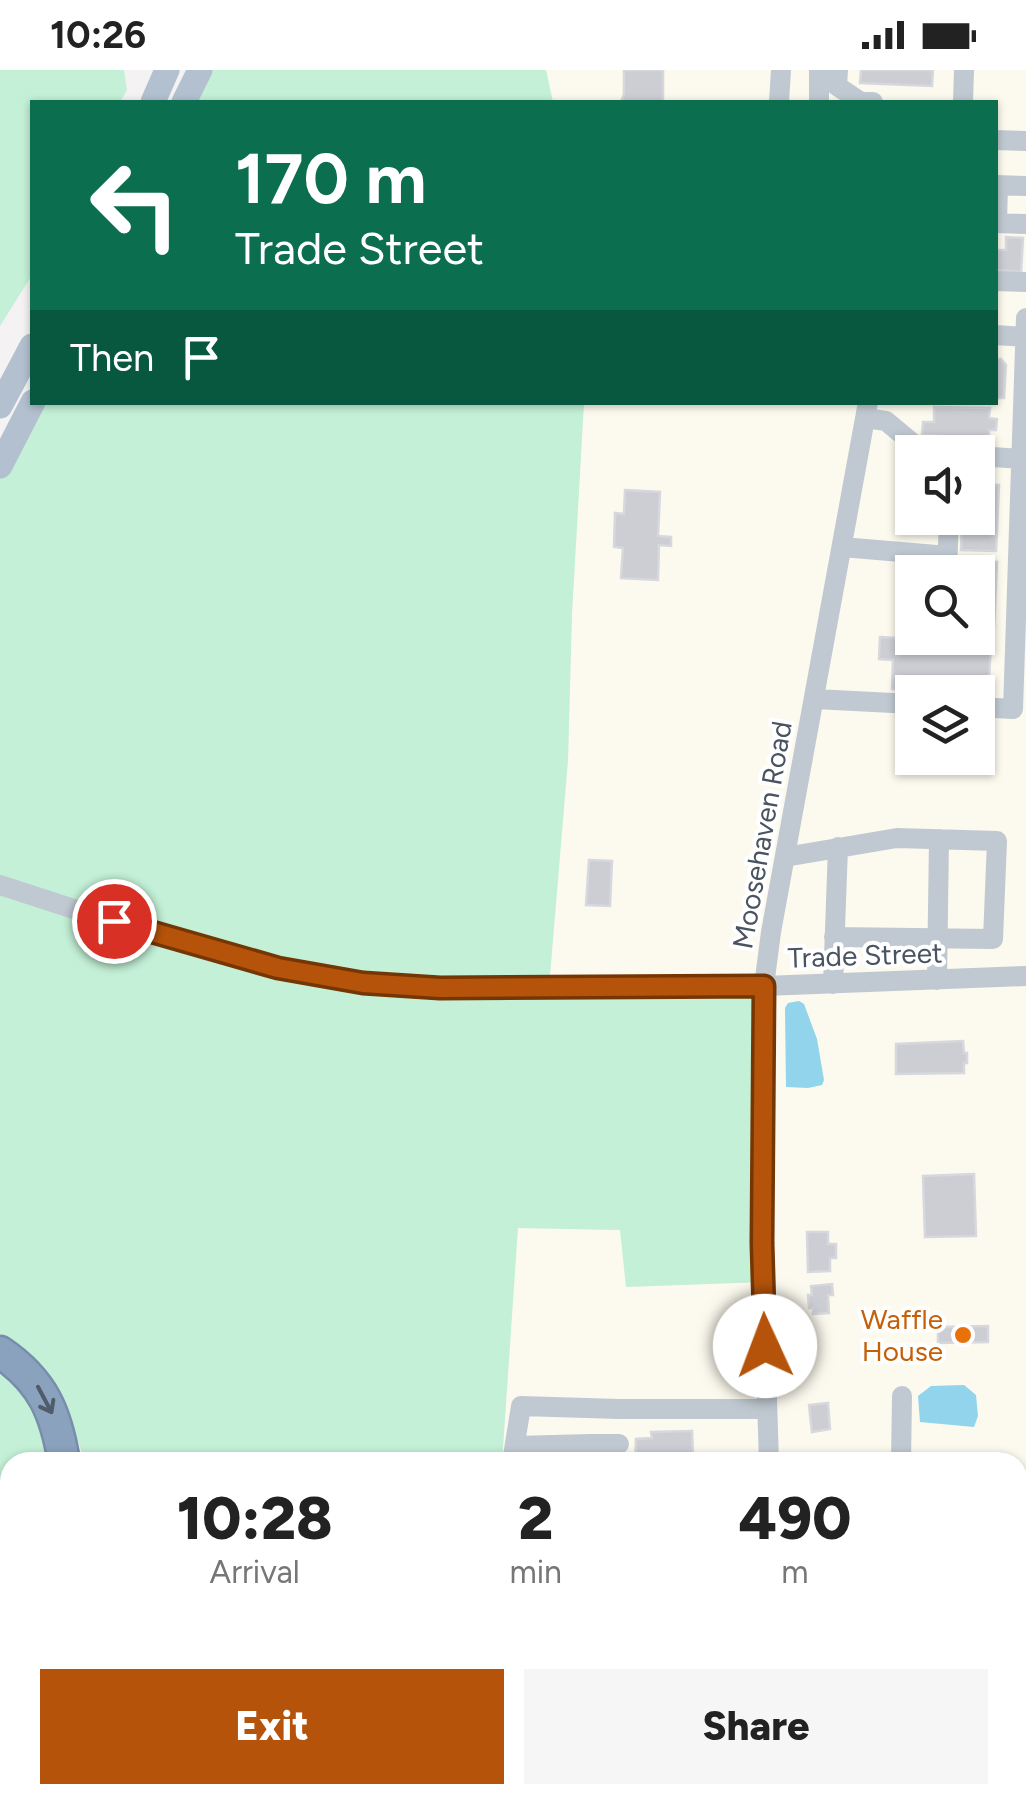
<!DOCTYPE html>
<html lang="en">
<head>
<meta charset="utf-8">
<style>
  :root { --surface:#fff; --page:#f6f6f6; --text:#222; --muted:#767676; --accent:#b45309 }
  body { margin:0; font-family:Figtree,sans-serif; background:var(--page); color:var(--text); height:100vh; display:flex; flex-direction:column; font-size:38px; white-space:nowrap }
  * { box-sizing:border-box; margin:0 }
  p { font-size:32px; color:var(--muted) }
  .icon { flex:none; width:55px; height:55px; fill:none; stroke:currentColor; stroke-width:2; stroke-linecap:round; stroke-linejoin:round }
  .map { position:relative; flex:1; overflow:hidden }
  .details { position:absolute; left:0px; top:1382px; width:1028px; height:352px; display:flex; flex-direction:column; background:var(--surface); border-radius:30px 30px 0 0; box-shadow:0 2px 8px #0004 }
  .details>* { flex:none }
  .banner { position:absolute; left:30px; top:30px; width:968px; height:305px; border-radius:0px; box-shadow:0 2px 8px #0004; background:#0b6e4f; color:#fff; overflow:hidden }
  .tools { position:absolute; left:895px; top:365px; display:grid; gap:20px }
  .tools a { display:grid; place-items:center; width:100px; height:100px; border-radius:0px; background:var(--surface); box-shadow:0 2px 8px #0004; font-size:50px }
  .pin { position:absolute; display:grid; place-items:center; width:85px; height:85px; color:#fff; margin:-42px; border:5px solid #fff; border-radius:50%; box-shadow:0 2px 10px #0007 }
  .me { position:absolute; width:110px; margin:-55px; rotate:358deg; stroke-linejoin:round; filter:drop-shadow(0 0 8px #0008) }
  .turn { display:flex; align-items:center; gap:35px; height:210px; padding:0 40px; font-size:45px }
  .turn .icon { width:130px; height:130px; stroke-width:2.5 }
  .turn b { display:block; font-size:70px; line-height:85px }
  .then { display:flex; align-items:center; height:95px; padding:0 40px; background:#0003; gap:20px; font-size:38px }
  .eta { display:flex; justify-content:space-evenly; align-items:center; height:170px; text-align:center }
  .eta b { font-size:60px; font-weight:800; line-height:70px }
  .button { display:flex; gap:20px; margin-top:auto; padding:20px 40px }
  .button a { flex:1; height:115px; border-radius:0px; background:var(--accent); color:#fff; font-size:40px; font-weight:800; line-height:115px; text-align:center }
  .button a+a { background:var(--page); color:var(--text) }
  .status { display:flex; justify-content:space-between; align-items:center; height:70px; padding:0 50px; background:var(--surface); direction:ltr }
  .status svg { height:28px; fill:currentColor }
  .map>svg:first-child { display:block }
</style>
</head>
<body>
<div class="status"><b>10:26</b><svg viewBox="0 0 49 12"><path d="M0 12V9h3v3zM5 12V6h3v6zM10 12V3h3v9zM15 12V0h3v12zM26 1h20v11H26zM47 4h2v5h-2z"/></svg></div>
<div class="map">
<svg width="1026" height="1734" viewBox="0 0 1026 1734">
  <rect width="100%" height="100%" fill="#f4f2f2"/>
  <path fill="#fcf9ee" fill-rule="evenodd" d="M546,0H1026V1561H1018V1392H502L517,1158L621,1160L626,1217L762,1212L549,917L568,690L572,543L584,333L995,332V32H553ZM912,382H978V448H912ZM912,502H978V568H912ZM912,622H978V688H912Z
    M1018,1629L1026,1631V1734H817L814,1725H1018Z"/>
  <path fill="#c3f0d6" d="M0,0H124L127,20L120,32H32V205L0,256Z
    M200,0H546L553,32H184Z
    M33,333H584L572,543L568,690L549,917L764,916L763,1212L626,1217L620,1160L518,1158L502,1392H82L83,1386L67,1338L45,1298L0,1264V395Z
    M0,1301L34,1325L50,1392H10V1492L0,1500Z
    M10,1565V1673L0,1668V1566Z
    M156,1725H794L798,1734H136Z"/>
  <path fill="#91d4eb" d="M799,931L804,934L817,969L824,1010L822,1015L808,1018L786,1017L785,938L788,933Z
    M964,1315L976,1325L978,1346L974,1357L920,1352L918,1326L931,1316Z"/>
  <path fill="#ccced4" stroke="#d6d8dd" stroke-width="2.5" d="M624,0H663V32H621L624,24Z
    M861,0H933L932,16L860,13Z
    M1006,167L1023,168L1021,202L995,200V180H1006Z
    M995,289H1001L1006,295L1004,328H995Z
    M934,337L990,338L989,348L997,349L996,360H989V369L922,365L923,352H934Z
    M978,414L999,415L996,481L961,480L962,448H978Z
    M625,420L660,422L658,466L671,467V476L659,475L658,510L621,508L623,478L614,477L615,443L624,444Z
    M961,491L997,492L994,558L978,557V502H961Z
    M880,567L991,574L988,625L892,619L893,590L879,589Z
    M589,790L612,791L610,836L586,835Z
    M963,971L964,983H967V993H964V1003L896,1004V974Z
    M974,1104L976,1166L925,1167L923,1106Z
    M807,1162H828V1174H836V1188H830V1201L808,1202Z
    M832,1214L833,1225H828L829,1243L813,1244V1238H809L808,1225H812L811,1216Z
    M988,1256V1272L938,1273V1257Z
    M828,1333L830,1359L812,1362L809,1335Z
    M692,1361L693,1384H698V1392H635L636,1369L652,1368L651,1362Z
    M516,1384L576,1385V1392H516Z
    M858,1725H988L1003,1729V1734H858Z"/>
  <g fill="none" stroke-linecap="round" stroke-linejoin="round">
    <g stroke="#768dab" stroke-width="35">
      <path id="highway" d="M0,1282C43,1311 56,1343 64,1392
        M0,1520L10,1513
        M1018,1561H1026
        M1018,1603H1026
        M0,1725L10,1720
        M73,1734L94,1725"/>
    </g>
    <path stroke="#c0c9d1" stroke-width="20" d="M838,0L837,16L861,32H873
      M779,32L781,0
      M819,32V0
      M963,32L964,0
      M995,70L1026,71
      M995,115L1026,116
      M995,153L1026,154
      M997,153L998,115
      M995,211L1026,212
      M995,265L1025,267
      M865,348L886,351L922,381L940,382
      M978,386L1021,389
      M842,477L948,486
      M947,502L949,448
      M815,629L912,634
      M978,637L1013,639L1026,248
      M785,787L897,768L997,771L993,869L834,867
      M0,815L83,842L278,898L363,913L440,918L764,916L1026,906
      M937,910L939,769
      M833,914L838,777
      M515,1376L591,1374
      M512,1392L521,1336L619,1339H767
      M591,1392V1374H619
      M769,1392L762,1173L764,916L771,862L868,332
      M901,1392L902,1326
      M980,1392H1001
      M1018,1718L1019,1734
      M805,1725L809,1734
      M846,1725L848,1734"/>
    <path stroke="#b3c0d0" stroke-width="25" d="M153,32L167,0
      M184,32L200,0
      M0,336L32,276
      M0,396L33,332
      M0,1554L10,1553
      M0,1687L10,1693"/>
    <use href="#highway" stroke="#8ba2bf" stroke-width="30"/>
  </g>
  <defs><path id="oneway-shaft" d="M-6 0H5M1.5-3L5.5 0L1.5 3" fill="none" stroke-width="1.6" stroke-linecap="round" stroke-linejoin="round" transform="scale(2.5)"/></defs>
  <use stroke="#505c6a" href="#oneway-shaft" transform="translate(45 1330) rotate(62)"/>
  <g fill="none" stroke-linecap="round" stroke-linejoin="round">
    <g stroke="#753606" stroke-width="25">
      <path id="route" d="M114,851L278,898L363,913L440,918L764,916L762,1173L765,1276"/>
    </g>
    <use href="#route" stroke="#b45309" stroke-width="18"/>
  </g>
  <circle fill="#e8710a" stroke="#fff" stroke-width="4" cx="963" cy="1265" r="10"/>
  <g text-anchor="middle" dominant-baseline="central" stroke-width="8" stroke-linejoin="round" paint-order="stroke">
    <g font-size="28" fill="#4a5460" stroke="#fff">
      <text transform="translate(762 765) rotate(-80)">Moosehaven Road</text>
      <text transform="translate(865 885) rotate(-2)">Trade Street</text>
    </g>
    <g font-size="28" fill="#c56008" stroke="#fff" text-anchor="end">
      <text x="943" y="1249">Waffle<tspan x="943" dy="32">House</tspan></text>
    </g>
  </g>
</svg>
<div class="tools">
<a><svg class="icon" aria-label="sound" viewBox="0 0 24 24"><path d="M4 9h4l5-4v14l-5-4H4zM17 9q2 3 0 6"/></svg></a>
<a><svg class="icon" aria-label="search" viewBox="0 0 24 24"><circle cx="10" cy="10" r="6"/><path d="M15 15l6 6"/></svg></a>
<a><svg class="icon" aria-label="layers" viewBox="0 0 24 24"><path d="M12 4l9 5-9 5-9-5zM3 14l9 5 9-5"/></svg></a>
</div>
<div class="pin" style="left:114px;top:851px;background:#d93025"><svg class="icon" aria-label="arrive" viewBox="0 0 24 24"><path d="M6 21V4h12l-3 4 3 4H6"/></svg></div>
<svg class="me" style="left:765px;top:1276px" viewBox="-20 -20 40 40"><circle r="19" fill="#fff"/><path d="M0-13L10 11 0 6-10 11z" fill="#b45309"/></svg>
<div class="banner">
<div class="turn"><svg class="icon" aria-label="left" viewBox="0 0 24 24"><path d="M17 20v-9H6M10 6l-5 5 5 5"/></svg><div><b>170 m</b>Trade Street</div></div>
<div class="then">Then<svg class="icon" aria-label="arrive" viewBox="0 0 24 24"><path d="M6 21V4h12l-3 4 3 4H6"/></svg></div>
</div>
<section class="details">
<div class="eta">
<div><b>10:28</b><p>Arrival</p></div>
<div><b>2</b><p>min</p></div>
<div><b>490</b><p>m</p></div>
</div>
<div class="button"><a>Exit</a><a>Share</a></div>
</section>
</div>
</body>
</html>
